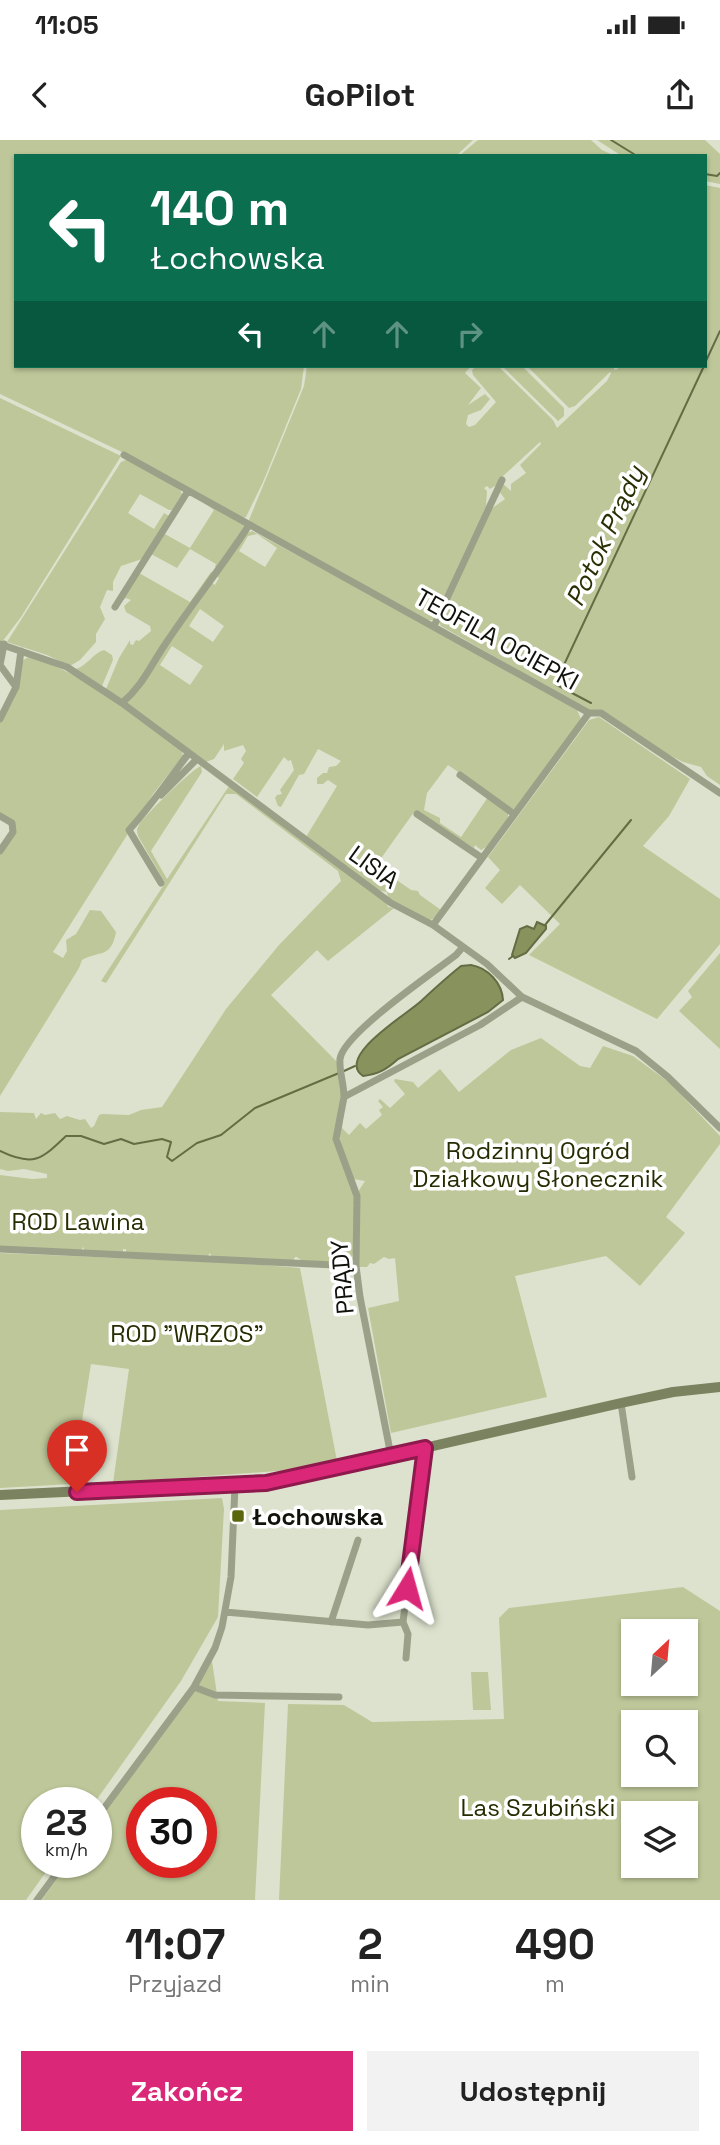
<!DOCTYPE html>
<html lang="pl">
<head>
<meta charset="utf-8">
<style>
  :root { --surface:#fff; --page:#f2f2f2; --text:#222; --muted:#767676; --accent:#db2777 }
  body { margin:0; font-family:"Space Grotesk",sans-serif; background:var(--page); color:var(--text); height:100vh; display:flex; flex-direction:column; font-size:26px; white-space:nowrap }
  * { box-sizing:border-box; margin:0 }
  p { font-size:23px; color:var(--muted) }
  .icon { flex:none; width:38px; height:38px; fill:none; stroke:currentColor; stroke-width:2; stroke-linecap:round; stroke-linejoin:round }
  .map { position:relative; height:1760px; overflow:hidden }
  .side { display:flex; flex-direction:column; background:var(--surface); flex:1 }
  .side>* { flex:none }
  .hud { position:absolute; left:14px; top:14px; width:693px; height:214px; border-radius:0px; box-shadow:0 2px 5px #0004; background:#0b6e4f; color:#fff; overflow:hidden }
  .needle { width:46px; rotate:26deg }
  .controls { position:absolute; left:621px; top:1479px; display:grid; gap:14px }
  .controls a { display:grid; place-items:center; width:77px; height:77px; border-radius:0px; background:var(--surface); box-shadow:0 2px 5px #0004; font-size:35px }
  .speed { position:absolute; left:21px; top:1647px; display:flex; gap:14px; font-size:35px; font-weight:700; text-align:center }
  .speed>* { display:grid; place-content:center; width:91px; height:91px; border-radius:50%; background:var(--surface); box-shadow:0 2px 5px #0004; line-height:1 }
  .speed small { font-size:18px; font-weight:400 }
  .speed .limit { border:10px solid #d22; background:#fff; color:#111 }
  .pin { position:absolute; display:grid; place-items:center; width:60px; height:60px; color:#fff; margin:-72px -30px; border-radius:50% 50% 50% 0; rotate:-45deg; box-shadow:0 0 7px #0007 }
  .pin .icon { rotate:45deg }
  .me { position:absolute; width:77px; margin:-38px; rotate:8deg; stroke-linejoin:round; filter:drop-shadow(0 0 5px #0008) }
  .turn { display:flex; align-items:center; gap:24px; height:147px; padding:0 21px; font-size:32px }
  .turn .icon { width:91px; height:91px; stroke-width:2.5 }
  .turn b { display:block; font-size:49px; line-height:60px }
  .lanes { display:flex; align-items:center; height:66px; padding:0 21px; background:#0003; justify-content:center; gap:35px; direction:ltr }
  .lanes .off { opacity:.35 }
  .eta { display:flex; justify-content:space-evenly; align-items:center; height:119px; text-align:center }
  .eta b { font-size:42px; font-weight:600; line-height:49px }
  .button { display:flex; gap:14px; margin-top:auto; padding:14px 21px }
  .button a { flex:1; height:80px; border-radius:0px; background:var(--accent); color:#fff; font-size:28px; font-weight:600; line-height:80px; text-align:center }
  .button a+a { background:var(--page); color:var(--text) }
  .status { display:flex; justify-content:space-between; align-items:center; height:49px; padding:0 35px; background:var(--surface); direction:ltr }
  .status svg { height:19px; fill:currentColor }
  header { display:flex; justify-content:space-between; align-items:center; height:91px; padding:0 21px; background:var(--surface); font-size:32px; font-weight:600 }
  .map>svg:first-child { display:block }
</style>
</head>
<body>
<div class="status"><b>11:05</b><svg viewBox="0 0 49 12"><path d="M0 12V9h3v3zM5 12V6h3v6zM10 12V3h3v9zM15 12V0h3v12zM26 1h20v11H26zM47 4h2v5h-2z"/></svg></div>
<header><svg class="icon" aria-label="back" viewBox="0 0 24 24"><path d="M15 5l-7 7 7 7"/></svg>GoPilot<svg class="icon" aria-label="share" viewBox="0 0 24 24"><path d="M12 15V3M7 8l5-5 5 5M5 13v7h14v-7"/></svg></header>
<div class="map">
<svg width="720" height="1760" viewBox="0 0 720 1760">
  <rect width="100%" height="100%" fill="#dde2ce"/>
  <path fill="#bec799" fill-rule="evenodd" d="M0,0H473L456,16H16V226H304L301,249L263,342L246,377L243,378L124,313L0,254Z
    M478,0H591L602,10L615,16H459Z
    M597,0H705L720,14V44L705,41V16H622Z
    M705,45L720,48V645L707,636L701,627L683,622L667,614L610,575L601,571L588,570L441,486L439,482L487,372L505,359L499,351L501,342L511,351V344L526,333L520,325L541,304L540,302L502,337L498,344L490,349L487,346L484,348L487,351L486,366L433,480H426L251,383L249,380L304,246L307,226H471L465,233L481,248L468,265L485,254L490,259L481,270L468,275L466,284L469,287L475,285L496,262L473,235L472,230L477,226H498L553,280L557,288L607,241L611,233L610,232L575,266L569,268L527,226H614V230L618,229L619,226H705Z
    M502,226H522L564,268V276L558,281Z
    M0,258L121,316L21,477L2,502L0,501Z
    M128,319L180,350L182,354L172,370H169L140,354L128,373L154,389L164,373L169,376L142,419L121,426L113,442V451L107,450L100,467L105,479L96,494V502L80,520L70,526L47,515L7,502L121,322Z
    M204,363C218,369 229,378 243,384L244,386L217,428L215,427L216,424L190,409L177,428L151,414L163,393L190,408L214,370Z
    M252,391L425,484L577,570L581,579L514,670L448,625L427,653L424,670L440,678V683L461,697L488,657L508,673V678L488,706L481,710L475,705L474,708L418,673L414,672L377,724L378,727L411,750L418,751L420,755L441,770L435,778L430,780L388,758L387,752L376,750L306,697L337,646L328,640L323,644H317V638L323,633H327L329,627L336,626L341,621L318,609L304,634L299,635L281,667L278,666L275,658L277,655L282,654L280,650L294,630L291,620L288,621L284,617L257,657L233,639L244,623L241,619L246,611L243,605L224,611V604L214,619L206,622L182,612L183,616L153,654L53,812L63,818L67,811L66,800L76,794L90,770L101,771L116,792C111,819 100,810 82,820L79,828L0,956V715L14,693L0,673V583L14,559L22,521L30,516C64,528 94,546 126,563L212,443L215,445L219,438L216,436L245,394ZM257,394L277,408L265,427L239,411L248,396ZM200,469L224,486L213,502L189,486ZM172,506L203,526L190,545L160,525Z
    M211,432L214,433L143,539L122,559L106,549L119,518L130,500V504L133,505L136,500L139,501L151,491L150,486L126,472L124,466L131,460L126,458L122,461L139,433L190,462Z
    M104,510L112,515L113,520L102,546L76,529C88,525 93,513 104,510Z
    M599,577L690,639L669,676L643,706L720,759V804L657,879L529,815L560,784L520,745L502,764L485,748L500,730L488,717L589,580Z
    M201,626L202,632L151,711L167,739L229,646L386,762L388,767L394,768L328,821L317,810L271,855L340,925L346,947L340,965L344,969L342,988L349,995L360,983L366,989L382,975L379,970L383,967L378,961L380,959L390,968L405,954L394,941L395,939L413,942L418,948L440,929L459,952L511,910L541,898L580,926L590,928L603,906L633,916L670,943L720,996V1004L666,1077L685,1093L640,1146L606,1116L515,1136L547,1257L391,1293L368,1168L399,1161L395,1118L389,1119L384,1117L374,1124L370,1123L367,1127H357L354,1120L358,1113L360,1092L352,1117L345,1122L302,1121L297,1117H295L293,1121L212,1117L210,1113L207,1117L126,1113V1109H123V1113L85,1111L83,1107L81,1111L0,1108V1035L32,1039L47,1038V1034L24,1029L8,1031L0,1029V972L34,973L36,979L41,973L45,975L55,973L60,979L67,976L80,980L85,979L91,988L94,986L99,975L102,974L129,975L141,970L162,967L226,869L279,805L341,741L338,731L236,654H226L106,843L101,841L165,743L138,696C137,690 136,690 139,685C144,676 192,629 201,626ZM340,981C339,1007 342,1014 353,1039L365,1041L358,1052L359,1071L353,1066C362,1053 338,1015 336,998C335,993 337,987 338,982Z
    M720,813V909L679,871L692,857L688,851Z
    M0,1113L237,1123L300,1128L337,1321L304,1329L113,1343L129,1229L91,1224L72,1344L0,1348Z
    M222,1358L224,1369L218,1477L181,1541L95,1662H37V1722H53L26,1760H0V1370Z
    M683,1447L720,1471V1760H279L288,1564L344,1565L372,1582L504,1579L499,1478L509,1468ZM686,1491V1544H634V1491ZM686,1582V1634H634V1582ZM686,1673V1726H634V1673Z
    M212,1521L218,1561L265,1563L255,1760H42L69,1722H96V1684ZM142,1662H201V1722H142Z
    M488,1532L491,1570H473L471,1532Z"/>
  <path fill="#88925d" stroke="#646c44" stroke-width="2" d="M537,782L546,786V789L526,813L515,818L512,815L520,789L527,786L534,789Z
    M471,825C488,828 502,843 503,860L488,872L398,919C386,930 378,934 363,936C335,917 407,874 420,862C433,850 447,837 461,826Z"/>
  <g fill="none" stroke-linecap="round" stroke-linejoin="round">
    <path stroke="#646c44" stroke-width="2" d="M611,0L637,16
      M705,34L717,36L720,33
      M705,223L720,191
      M591,563L555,544L704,226
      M545,785L631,680
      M509,819L513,816
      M344,931L355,926
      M0,1011C33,1027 41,1020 66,996H81L104,1004L121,999L134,1004L162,999L171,1002L167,1017L172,1021L197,1003L221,995L255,968L339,933"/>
    <path stroke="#9ba189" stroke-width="7" d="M124,315L589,573H601L720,653
      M115,467L188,351
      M434,486L502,340
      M0,504L67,527L122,563L391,763L433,785L487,824L522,857L636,911L668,937L720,988
      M4,504L0,525L16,547
      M122,563C142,546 150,527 164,506C191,465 222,427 249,385
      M0,579L16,547L21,511
      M460,635L514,674
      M161,655L197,619
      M417,674L482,718
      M0,676L12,683L13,692L0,711
      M161,743L129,690C151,666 169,639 189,613
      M433,785L589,573
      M344,957C344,944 339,931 340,919C343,894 434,832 456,815L462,808
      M0,1109L356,1126
      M621,1263L632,1337
      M391,1316L360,1157L356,1126L357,1056L336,999L344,957L480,885L522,857
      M225,1472L368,1485L403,1482
      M331,1482L358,1400
      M406,1518L408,1494L403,1482L425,1309
      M194,1547L215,1555L339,1557
      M96,1679L194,1547L215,1508L222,1487L231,1437L235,1346
      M37,1760L65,1722"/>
    <path stroke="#7b825f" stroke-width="10" d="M0,1355L276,1342L621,1263L673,1252L720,1247"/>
  </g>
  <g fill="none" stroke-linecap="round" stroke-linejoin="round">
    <g stroke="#8e194d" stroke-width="18">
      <path id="route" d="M77,1352L266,1343L425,1308L407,1448"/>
    </g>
    <use href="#route" stroke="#db2777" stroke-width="12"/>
  </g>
  <rect fill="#5b670c" stroke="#fff" stroke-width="2.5" x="231" y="1369" width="14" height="14" rx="3.5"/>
  <g text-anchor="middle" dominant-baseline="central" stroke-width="7" stroke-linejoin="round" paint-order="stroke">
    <g font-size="24" fill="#11120b" stroke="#fff">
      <text transform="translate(497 499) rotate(29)">TEOFILA OCIEPKI</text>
      <text transform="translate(374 727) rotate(36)">LISIA</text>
      <text transform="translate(342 1137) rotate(-95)">PRĄDY</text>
    </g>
    <g font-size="24" fill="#272d02" stroke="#fff">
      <text x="538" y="1010">Rodzinny Ogród<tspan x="538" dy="28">Działkowy Słonecznik</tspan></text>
      <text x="78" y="1081">ROD Lawina</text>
      <text x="187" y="1193">ROD "WRZOS"</text>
      <text x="538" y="1667">Las Szubiński</text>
    </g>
    <g font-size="24" font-weight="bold" fill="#11120b" stroke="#fff" text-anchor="start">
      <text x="252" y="1376">Łochowska</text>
    </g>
    <g font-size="26" font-style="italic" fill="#2a3004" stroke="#fff">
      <text transform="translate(605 396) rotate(-65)">Potok Prądy</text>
    </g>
  </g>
</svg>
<div class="controls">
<a><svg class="needle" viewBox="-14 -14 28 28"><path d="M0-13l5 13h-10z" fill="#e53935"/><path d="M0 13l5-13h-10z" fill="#767676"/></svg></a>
<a><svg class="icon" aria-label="search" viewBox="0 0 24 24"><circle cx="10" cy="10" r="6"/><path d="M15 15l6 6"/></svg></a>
<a><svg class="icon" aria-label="layers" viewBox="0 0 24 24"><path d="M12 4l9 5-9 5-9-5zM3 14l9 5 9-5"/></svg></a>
</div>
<div class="speed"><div>23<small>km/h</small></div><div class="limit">30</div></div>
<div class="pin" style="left:77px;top:1352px;background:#d93025"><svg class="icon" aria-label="arrive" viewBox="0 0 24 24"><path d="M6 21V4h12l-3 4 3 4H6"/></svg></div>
<svg class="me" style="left:407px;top:1448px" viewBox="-20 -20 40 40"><path d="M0-17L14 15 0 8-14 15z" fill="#db2777" stroke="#fff" stroke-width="4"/></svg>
<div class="hud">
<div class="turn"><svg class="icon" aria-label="left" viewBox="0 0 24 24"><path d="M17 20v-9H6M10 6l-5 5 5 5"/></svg><div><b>140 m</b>Łochowska</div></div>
<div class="lanes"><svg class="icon" aria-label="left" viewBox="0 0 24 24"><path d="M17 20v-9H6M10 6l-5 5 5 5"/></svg><svg class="icon off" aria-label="ahead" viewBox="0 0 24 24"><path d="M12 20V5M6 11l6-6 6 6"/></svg><svg class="icon off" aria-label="ahead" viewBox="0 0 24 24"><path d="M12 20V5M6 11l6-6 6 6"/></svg><svg class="icon off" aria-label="right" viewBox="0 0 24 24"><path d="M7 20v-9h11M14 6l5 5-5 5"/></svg></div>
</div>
</div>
<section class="side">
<div class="eta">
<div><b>11:07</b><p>Przyjazd</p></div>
<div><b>2</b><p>min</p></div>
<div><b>490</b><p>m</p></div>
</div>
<div class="button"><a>Zakończ</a><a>Udostępnij</a></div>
</section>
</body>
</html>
